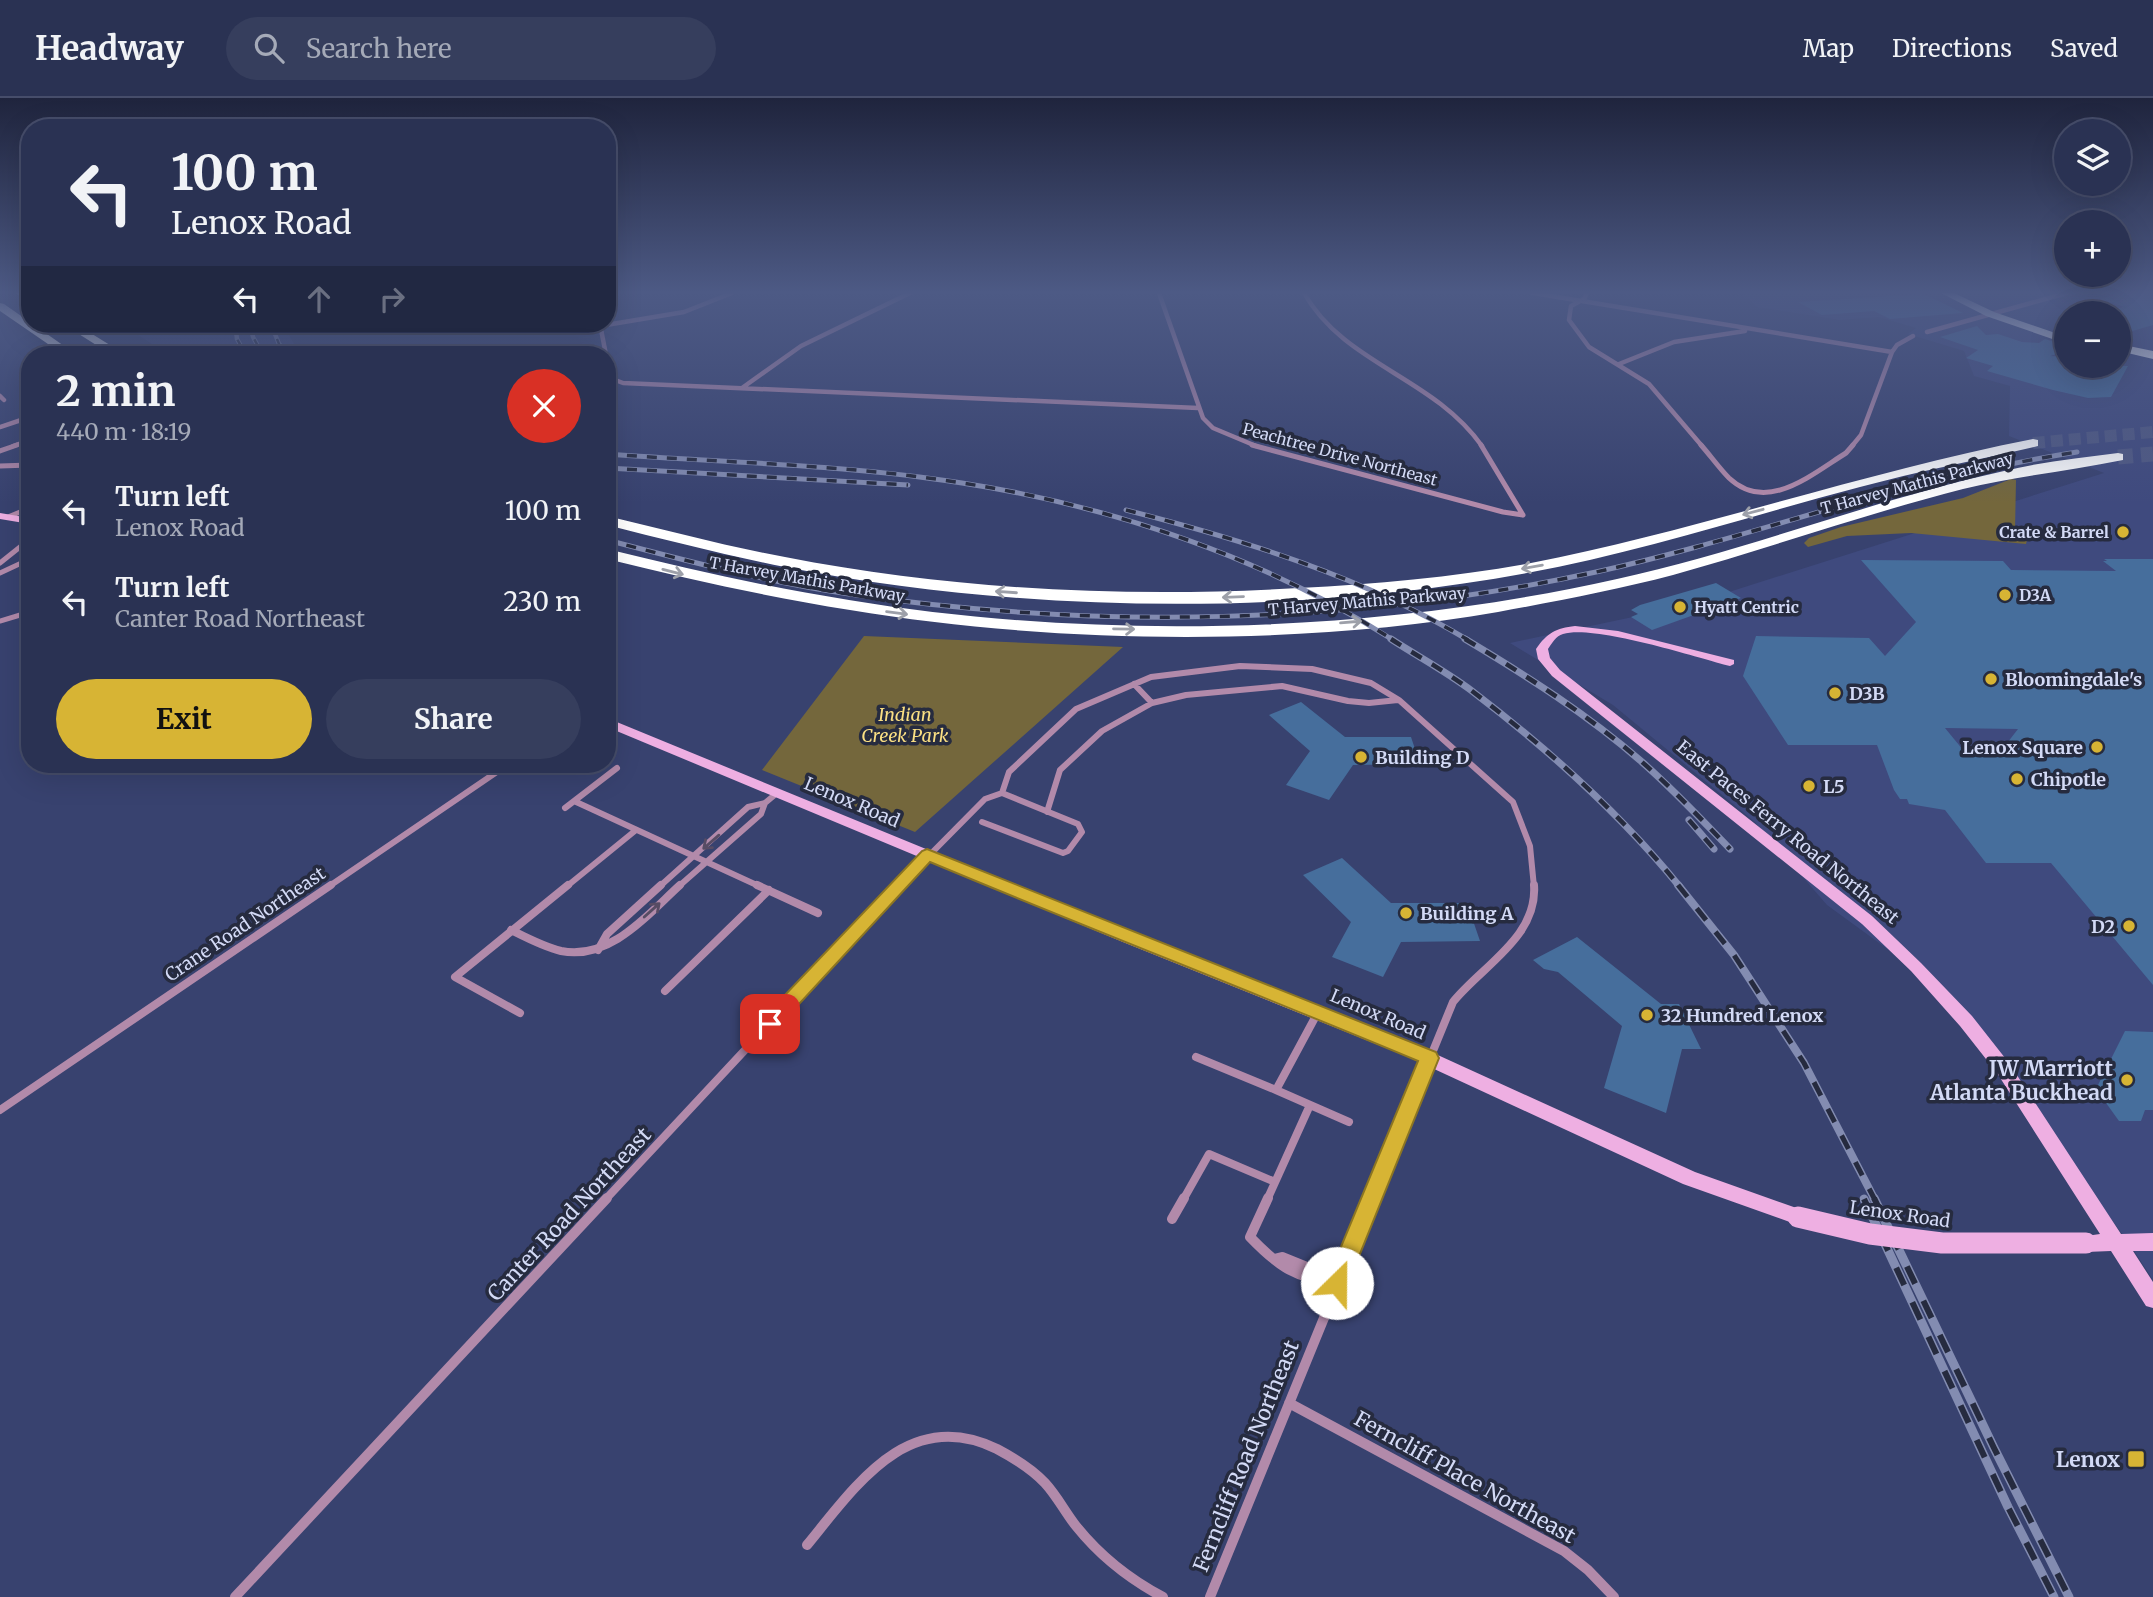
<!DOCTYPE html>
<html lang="en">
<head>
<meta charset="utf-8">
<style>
  :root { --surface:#2a3253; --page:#363e5d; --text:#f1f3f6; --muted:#a5aab8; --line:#464d6a; --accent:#d7b434 }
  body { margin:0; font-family:Merriweather,serif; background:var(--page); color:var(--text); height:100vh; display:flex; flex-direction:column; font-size:26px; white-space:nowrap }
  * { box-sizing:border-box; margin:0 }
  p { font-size:23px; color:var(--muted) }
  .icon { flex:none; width:38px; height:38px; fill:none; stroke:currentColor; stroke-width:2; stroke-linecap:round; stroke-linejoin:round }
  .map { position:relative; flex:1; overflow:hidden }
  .side { position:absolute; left:21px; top:248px; width:595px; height:427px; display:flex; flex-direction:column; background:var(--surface); border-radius:28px; box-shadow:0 7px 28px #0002,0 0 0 2px var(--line) }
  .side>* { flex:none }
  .hud { position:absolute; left:21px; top:21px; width:595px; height:214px; border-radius:28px; box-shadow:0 7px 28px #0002,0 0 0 2px var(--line); background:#2a3253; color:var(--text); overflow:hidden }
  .fabs { position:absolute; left:2054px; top:21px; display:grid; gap:14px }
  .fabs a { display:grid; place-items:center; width:77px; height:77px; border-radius:50%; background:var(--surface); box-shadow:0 7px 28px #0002,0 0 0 2px var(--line); font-size:35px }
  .pin { position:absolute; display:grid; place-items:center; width:60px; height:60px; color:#fff; margin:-30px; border-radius:14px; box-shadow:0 4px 10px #0006 }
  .me { position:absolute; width:77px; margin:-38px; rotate:23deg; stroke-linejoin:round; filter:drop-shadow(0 0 5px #0008) }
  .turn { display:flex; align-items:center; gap:24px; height:147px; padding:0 35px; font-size:32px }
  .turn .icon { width:91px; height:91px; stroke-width:2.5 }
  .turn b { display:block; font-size:49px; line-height:60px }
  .lanes { display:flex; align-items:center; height:66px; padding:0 35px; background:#0003; justify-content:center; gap:35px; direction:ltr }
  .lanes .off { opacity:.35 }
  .round { display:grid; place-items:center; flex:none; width:74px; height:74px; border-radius:37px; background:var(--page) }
  .overview { display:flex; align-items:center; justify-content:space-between; height:119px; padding:0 35px }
  h1 { font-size:42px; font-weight:700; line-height:52px }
  .button { display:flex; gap:14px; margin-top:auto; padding:14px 35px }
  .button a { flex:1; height:80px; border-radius:42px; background:var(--accent); color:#111; font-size:28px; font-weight:700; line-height:80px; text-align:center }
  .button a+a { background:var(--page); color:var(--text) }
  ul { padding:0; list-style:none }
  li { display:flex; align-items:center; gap:21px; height:91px; padding:0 35px }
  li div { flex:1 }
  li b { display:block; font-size:26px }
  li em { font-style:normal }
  header { display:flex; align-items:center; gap:42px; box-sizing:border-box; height:98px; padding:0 35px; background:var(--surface); border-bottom:2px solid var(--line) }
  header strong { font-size:33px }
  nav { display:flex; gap:38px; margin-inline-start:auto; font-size:24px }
  .search { width:490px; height:63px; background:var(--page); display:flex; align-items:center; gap:18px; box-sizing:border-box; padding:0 24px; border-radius:38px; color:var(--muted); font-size:26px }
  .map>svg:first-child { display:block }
</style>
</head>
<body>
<header>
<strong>Headway</strong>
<div class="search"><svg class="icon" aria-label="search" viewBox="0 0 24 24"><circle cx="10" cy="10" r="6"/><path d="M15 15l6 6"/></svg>Search here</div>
<nav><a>Map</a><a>Directions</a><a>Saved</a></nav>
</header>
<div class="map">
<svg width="2153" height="1499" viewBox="0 0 2153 1499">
  <rect width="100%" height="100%" fill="#38426f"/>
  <path fill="#3f4a7e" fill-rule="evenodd" d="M1743,195H2153V1182L2129,1145L1934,885L1827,807L1755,724L1613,607L1510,545L1685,508L2104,375L2009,338L2010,288L1974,278L1964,253L1908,236L1916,230L1879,219L1840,222L1757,209ZM2067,215H2119V268H2067Z
    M121,226H286V232L298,253L282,257H169Z"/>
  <path fill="#74673c" d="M2011,381L2016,382L2015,433L2027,442L2026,446L1911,435L1847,438L1808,449L1804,445L1809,440L1841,429L1963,400Z
    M864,538L1123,549L915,734L762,672Z"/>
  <path fill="#466e9c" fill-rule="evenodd" d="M2121,195H2153V227L2119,237V210L2125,209L2099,201Z
    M1924,196L1963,215L1890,221L1874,213L1822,217L1798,204Z
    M1977,228L1986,237L1998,236L2022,244L2039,245L2045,241L2067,248V253L2050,258L2067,259V268H2128L2111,299L2088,300L2053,292L1987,273L1993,268L1966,260L1978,252L1940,239Z
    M2104,461H2153V887L2051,765H1986L1945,712L1909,706L1907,701H1900L1894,692L1877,647H1788L1743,578L1756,538L1869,540L1885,558L1916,524L1861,462L2003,463L2011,472L2116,473L2103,463H2107ZM1945,630L2018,631L1997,658H1968Z
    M1716,485L1741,500L1652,532L1631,519L1638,516L1631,512L1640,507Z
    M1301,604L1345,639H1411L1420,666L1353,667L1329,702L1286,687L1310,653L1269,617Z
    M1342,760L1391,805H1467L1480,843L1401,844L1383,879L1332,859L1351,824L1303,777Z
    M1577,839L1661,906H1679L1701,951H1682L1666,1015L1604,990L1622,928L1558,874L1544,871L1533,862Z
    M2125,933L2153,934V1012H2145L2141,1023H2119L2096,991Z"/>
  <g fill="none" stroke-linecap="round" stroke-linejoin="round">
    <path stroke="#4f5983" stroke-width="12" stroke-dasharray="12 6" stroke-linecap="butt" d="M2033,345L2153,334"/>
    <path stroke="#4f5983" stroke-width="15" stroke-dasharray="15 8" stroke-linecap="butt" d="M2118,359L2153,356"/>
    <path stroke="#b28aaa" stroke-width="4.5" d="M1159,195L1203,320L1213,330L1256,348
      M1304,195C1345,267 1432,278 1482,348
      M1533,195L1892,254
      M1587,195L1584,201L1571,208L1569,222L1589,249L1649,286L1702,348
      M600,226L606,257
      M600,228L684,214L732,195
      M330,229L345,226
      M1927,234L2067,195
      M607,264L610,280L623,285L1198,310
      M1619,266L1674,244L1745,233
      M742,290L801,248L910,195
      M0,298L4,302
      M0,329L30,319
      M13,348L30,342
      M1852,348L1861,337L1892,254L1897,247L1913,238"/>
    <path stroke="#b28aaa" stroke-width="5" d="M1252,347L1503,414L1523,417
      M1481,347L1523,417
      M1701,347C1710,357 1719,370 1729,380C1767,416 1812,376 1846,355L1853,347
      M0,353L17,347
      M0,368L30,367
      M8,419L30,410
      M0,465L30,441
      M0,475L30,461
      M0,523L30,514"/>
    <path stroke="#b28aaa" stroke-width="6" d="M1134,586L1152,605
      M574,703L761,789
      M565,710L617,670
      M1047,714L1060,672L1102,633L1152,605L1186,597L1282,588L1348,603L1369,605L1398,602
      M982,724L1063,755L1068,753L1082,734L1078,726L1002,695
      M328,789L507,667
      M566,789L636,732
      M659,789L748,709L765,705L777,695
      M678,789L761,716L765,705
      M898,789L985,701L1002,695L1009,674L1076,611L1151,579L1240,568L1312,571L1371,585L1399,602L1513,704L1530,748L1534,789"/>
    <path stroke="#b28aaa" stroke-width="8" d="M757,787L818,815
      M511,832C527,840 544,849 561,853C610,863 648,816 680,787
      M598,852L607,836L661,787
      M665,893L769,792
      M520,915L455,879L568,787
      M1196,959L1276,992L1318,914
      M1276,992L1349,1024
      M0,1012L331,787
      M605,1102L899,787
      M1183,1102L1209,1056L1275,1084
      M1267,1102L1310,1007
      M1372,1102L1453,904C1482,868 1538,839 1534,787"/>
    <path stroke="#b28aaa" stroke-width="10" d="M1268,1100L1250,1139C1279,1169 1295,1180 1337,1185
      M1172,1121L1184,1100
      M1274,1161L1282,1159L1319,1174L1342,1172
      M1289,1305L1564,1453L1588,1472L1614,1499
      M807,1447C857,1386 909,1308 997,1351C1014,1360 1032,1371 1045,1385C1057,1398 1065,1414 1076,1428C1100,1458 1129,1481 1163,1499
      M235,1499L607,1100
      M1210,1499L1373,1100"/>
    <path fill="#eeafe2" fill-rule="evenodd" d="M0,415L30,420V426L0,421Z
      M1575,528L1618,533L1734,562V566L1730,568C1696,559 1593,526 1563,536C1556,538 1552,545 1548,551L1550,560L1560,572L1872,818L1921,865L1972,918L2009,965L2121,1136L2153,1135V1153H2133L2153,1184V1210L2146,1208L2111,1153L2086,1154L2079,1151L2077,1145L2079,1139L2100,1136L1997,975L1960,928L1911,873L1862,826L1552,578L1538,561L1536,551C1547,535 1556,530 1575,528Z
      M607,620L1133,836L1418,948L1695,1074L1805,1113L1807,1119L1805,1125L1798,1127L1683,1086L1406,958L1123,844L607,629Z"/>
    <path fill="#fff" fill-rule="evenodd" d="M15,195L30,196V204Z
      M1941,195H1954L1994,214L2067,239V246L1986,218Z
      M0,205L4,206L77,257H64L0,213Z
      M63,226H76L126,257H112Z
      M2119,246L2153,253V261L2119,253Z
      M2033,341L2038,342V348C1978,362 1919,373 1860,389C1749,418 1640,454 1527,475C1289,519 1022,515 785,469C725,457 666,442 607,427V418C666,432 725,448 785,459C954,492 1128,500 1299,490C1377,486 1455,479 1531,465C1700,432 1864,374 2033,341Z
      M2118,355L2123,356V362C2070,373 2016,378 1963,391C1865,416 1770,450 1673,477C1616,492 1557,503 1498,514C1296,549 1053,546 850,512C768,499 688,481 607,461V451C688,471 767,489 849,502C1096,543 1372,536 1617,481C1748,452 1873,402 2004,373C2041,364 2080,360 2118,355Z"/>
    <g stroke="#838cb1" stroke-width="4.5">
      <path id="rail-far4" d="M235,226L237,241L246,257
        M250,226L253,239L263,257
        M271,226L279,246L288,257"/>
    </g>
    <g stroke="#838cb1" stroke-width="5">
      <path id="rail-far3" d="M607,356C725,365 845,366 962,385C1112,408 1265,460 1393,542
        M607,370L908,387
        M1126,412C1244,442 1363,479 1468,542
        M607,442C687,463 767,484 849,496C1097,532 1351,527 1596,474C1696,452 1794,420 1893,393C1954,377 2015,364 2077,354"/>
    </g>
    <g stroke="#838cb1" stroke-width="7">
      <path id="rail-far2" d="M1391,541C1417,558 1447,574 1472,593C1548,651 1620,715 1680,789
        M1465,541C1527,578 1587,616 1642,664C1673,691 1701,721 1730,751
        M1689,722L1714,751"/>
    </g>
    <g stroke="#838cb1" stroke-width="8">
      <path id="rail-far1" d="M1678,787L1734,857L1804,965L1875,1102"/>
    </g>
    <g stroke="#838cb1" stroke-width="9">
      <path id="rail" d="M1874,1100L1994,1350L2069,1499
        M1864,1101L2008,1409L2054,1499"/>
    </g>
    <use href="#rail-far4" stroke="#262b3f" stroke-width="2.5" stroke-dasharray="8" stroke-linecap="butt"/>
    <use href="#rail-far3" stroke="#262b3f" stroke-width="3.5" stroke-dasharray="10" stroke-linecap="butt"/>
    <use href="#rail-far2" stroke="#262b3f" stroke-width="4.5" stroke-dasharray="12" stroke-linecap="butt"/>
    <use href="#rail-far1" stroke="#262b3f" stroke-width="5" stroke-dasharray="15" stroke-linecap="butt"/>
    <use href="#rail" stroke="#262b3f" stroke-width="6" stroke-dasharray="19" stroke-linecap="butt"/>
    <path stroke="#eeafe2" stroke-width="21" d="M1798,1119L1870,1136L1942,1145H2086"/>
  </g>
  <defs><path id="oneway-shaft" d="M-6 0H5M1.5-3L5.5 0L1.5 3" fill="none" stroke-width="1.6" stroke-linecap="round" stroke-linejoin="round" transform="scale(1.75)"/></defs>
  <g stroke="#9da0a9">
    <use href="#oneway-shaft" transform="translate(1753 414) rotate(165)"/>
    <use href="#oneway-shaft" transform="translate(1532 469) rotate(170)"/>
    <use href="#oneway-shaft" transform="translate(673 474) rotate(14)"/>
    <use href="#oneway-shaft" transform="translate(1006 494) rotate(-176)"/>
    <use href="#oneway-shaft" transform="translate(1233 499) rotate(178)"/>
    <use href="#oneway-shaft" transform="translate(897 515) rotate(7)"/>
    <use href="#oneway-shaft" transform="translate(1351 524) rotate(-5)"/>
    <use href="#oneway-shaft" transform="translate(1124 531) rotate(1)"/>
  </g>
  <g stroke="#574c64">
    <use href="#oneway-shaft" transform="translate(711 744) rotate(139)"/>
    <use href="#oneway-shaft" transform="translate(652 812) rotate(-42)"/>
  </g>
  <linearGradient id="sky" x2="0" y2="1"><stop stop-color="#1f243d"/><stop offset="0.48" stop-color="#4d5a85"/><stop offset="1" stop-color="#4d5a85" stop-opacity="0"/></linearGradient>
  <rect width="2153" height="405" fill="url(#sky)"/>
  <path fill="#d7b434" stroke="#8c7522" stroke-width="2" d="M927,751L1436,954L1439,960L1345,1193L1337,1196L1329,1193L1326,1185L1418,963C1256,895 1092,832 930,764L776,931L770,933L763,931L761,926L763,920L922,753Z"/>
  <g fill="#d7b434" stroke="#262b3f" stroke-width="2.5">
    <circle cx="2123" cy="434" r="7"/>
    <circle cx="2005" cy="497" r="7"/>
    <circle cx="1680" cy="509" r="7"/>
    <circle cx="1991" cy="581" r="7"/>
    <circle cx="1835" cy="595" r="7"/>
    <circle cx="2097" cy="649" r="7"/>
    <circle cx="1361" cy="659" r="7"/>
    <circle cx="2017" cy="681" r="7"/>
    <circle cx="1809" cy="688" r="7"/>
    <circle cx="1406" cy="815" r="7"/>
    <circle cx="2129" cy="828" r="7"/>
    <circle cx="1647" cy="917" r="7"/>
    <circle cx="2127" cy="982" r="7"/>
    <rect x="2127" y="1352" width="18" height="18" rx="3.5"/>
  </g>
  <g text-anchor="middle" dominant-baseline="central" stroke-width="7" stroke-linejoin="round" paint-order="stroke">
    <g font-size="16" fill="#d3daf6" stroke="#262b3f">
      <text transform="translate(1340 356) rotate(15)">Peachtree Drive Northeast</text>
      <text transform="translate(1917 385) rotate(-15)">T Harvey Mathis Parkway</text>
      <text transform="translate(807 481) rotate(10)">T Harvey Mathis Parkway</text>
      <text transform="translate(1367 503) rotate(-5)">T Harvey Mathis Parkway</text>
    </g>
    <g font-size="16" font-weight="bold" fill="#d3daf6" stroke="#262b3f" text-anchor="start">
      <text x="2109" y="434" text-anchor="end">Crate &amp; Barrel</text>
      <text x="2019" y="497">D3A</text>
      <text x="1694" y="509">Hyatt Centric</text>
    </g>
    <g font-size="18" font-weight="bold" fill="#d3daf6" stroke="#262b3f" text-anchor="start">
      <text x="2005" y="581">Bloomingdale's</text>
      <text x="1849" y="595">D3B</text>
      <text x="2083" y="649" text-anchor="end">Lenox Square</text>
      <text x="1375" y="659">Building D</text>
      <text x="2031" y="681">Chipotle</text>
      <text x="1823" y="688">L5</text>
      <text x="1420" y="815">Building A</text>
      <text x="2115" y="828" text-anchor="end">D2</text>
      <text x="1661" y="917">32 Hundred Lenox</text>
    </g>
    <g font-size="18" font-style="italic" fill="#fadf83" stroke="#262b3f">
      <text x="905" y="616">Indian<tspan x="905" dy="21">Creek Park</tspan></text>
    </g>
    <g font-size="18" fill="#d3daf6" stroke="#262b3f">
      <text transform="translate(852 704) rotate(23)">Lenox Road</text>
      <text transform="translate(1788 734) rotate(39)">East Paces Ferry Road Northeast</text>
      <text transform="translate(245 826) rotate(-34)">Crane Road Northeast</text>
      <text transform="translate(1378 916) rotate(23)">Lenox Road</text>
      <text transform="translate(1900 1116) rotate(8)">Lenox Road</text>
    </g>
    <g font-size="21" font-weight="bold" fill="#d3daf6" stroke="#262b3f" text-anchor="end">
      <text x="2113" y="970">JW Marriott<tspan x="2113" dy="24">Atlanta Buckhead</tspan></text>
      <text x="2120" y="1361">Lenox</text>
    </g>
    <g font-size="21" fill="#d3daf6" stroke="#262b3f">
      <text transform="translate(569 1116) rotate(-47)">Canter Road Northeast</text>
      <text transform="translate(1246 1358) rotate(-68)">Ferncliff Road Northeast</text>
      <text transform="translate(1465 1379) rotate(29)">Ferncliff Place Northeast</text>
    </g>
  </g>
</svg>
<div class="fabs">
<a><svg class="icon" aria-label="layers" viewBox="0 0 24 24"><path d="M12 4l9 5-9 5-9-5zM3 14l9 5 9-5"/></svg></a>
<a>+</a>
<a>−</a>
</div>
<div class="pin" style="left:770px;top:926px;background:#d93025"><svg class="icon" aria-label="arrive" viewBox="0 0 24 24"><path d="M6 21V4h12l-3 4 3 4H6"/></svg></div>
<svg class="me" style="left:1337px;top:1185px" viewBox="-20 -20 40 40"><circle r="19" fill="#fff"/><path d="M0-13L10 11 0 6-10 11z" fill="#d7b434"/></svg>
<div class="hud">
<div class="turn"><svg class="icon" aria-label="left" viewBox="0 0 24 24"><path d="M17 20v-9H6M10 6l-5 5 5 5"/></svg><div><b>100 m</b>Lenox Road</div></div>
<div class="lanes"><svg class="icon" aria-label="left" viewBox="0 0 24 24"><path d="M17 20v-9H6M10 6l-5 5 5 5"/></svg><svg class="icon off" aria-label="ahead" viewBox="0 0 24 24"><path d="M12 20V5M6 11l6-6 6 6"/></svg><svg class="icon off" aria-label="right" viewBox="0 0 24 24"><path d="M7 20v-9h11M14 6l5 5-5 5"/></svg></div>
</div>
<section class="side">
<div class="overview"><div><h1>2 min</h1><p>440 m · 18:19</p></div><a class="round" style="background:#d93025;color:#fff"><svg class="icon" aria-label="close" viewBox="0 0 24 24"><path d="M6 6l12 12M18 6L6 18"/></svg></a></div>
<ul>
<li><svg class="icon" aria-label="left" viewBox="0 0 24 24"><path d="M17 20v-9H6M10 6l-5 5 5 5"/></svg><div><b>Turn left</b><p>Lenox Road</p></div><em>100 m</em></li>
<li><svg class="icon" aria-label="left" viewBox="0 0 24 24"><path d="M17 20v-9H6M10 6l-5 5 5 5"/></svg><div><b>Turn left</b><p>Canter Road Northeast</p></div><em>230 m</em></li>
</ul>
<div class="button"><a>Exit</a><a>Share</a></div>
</section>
</div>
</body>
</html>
